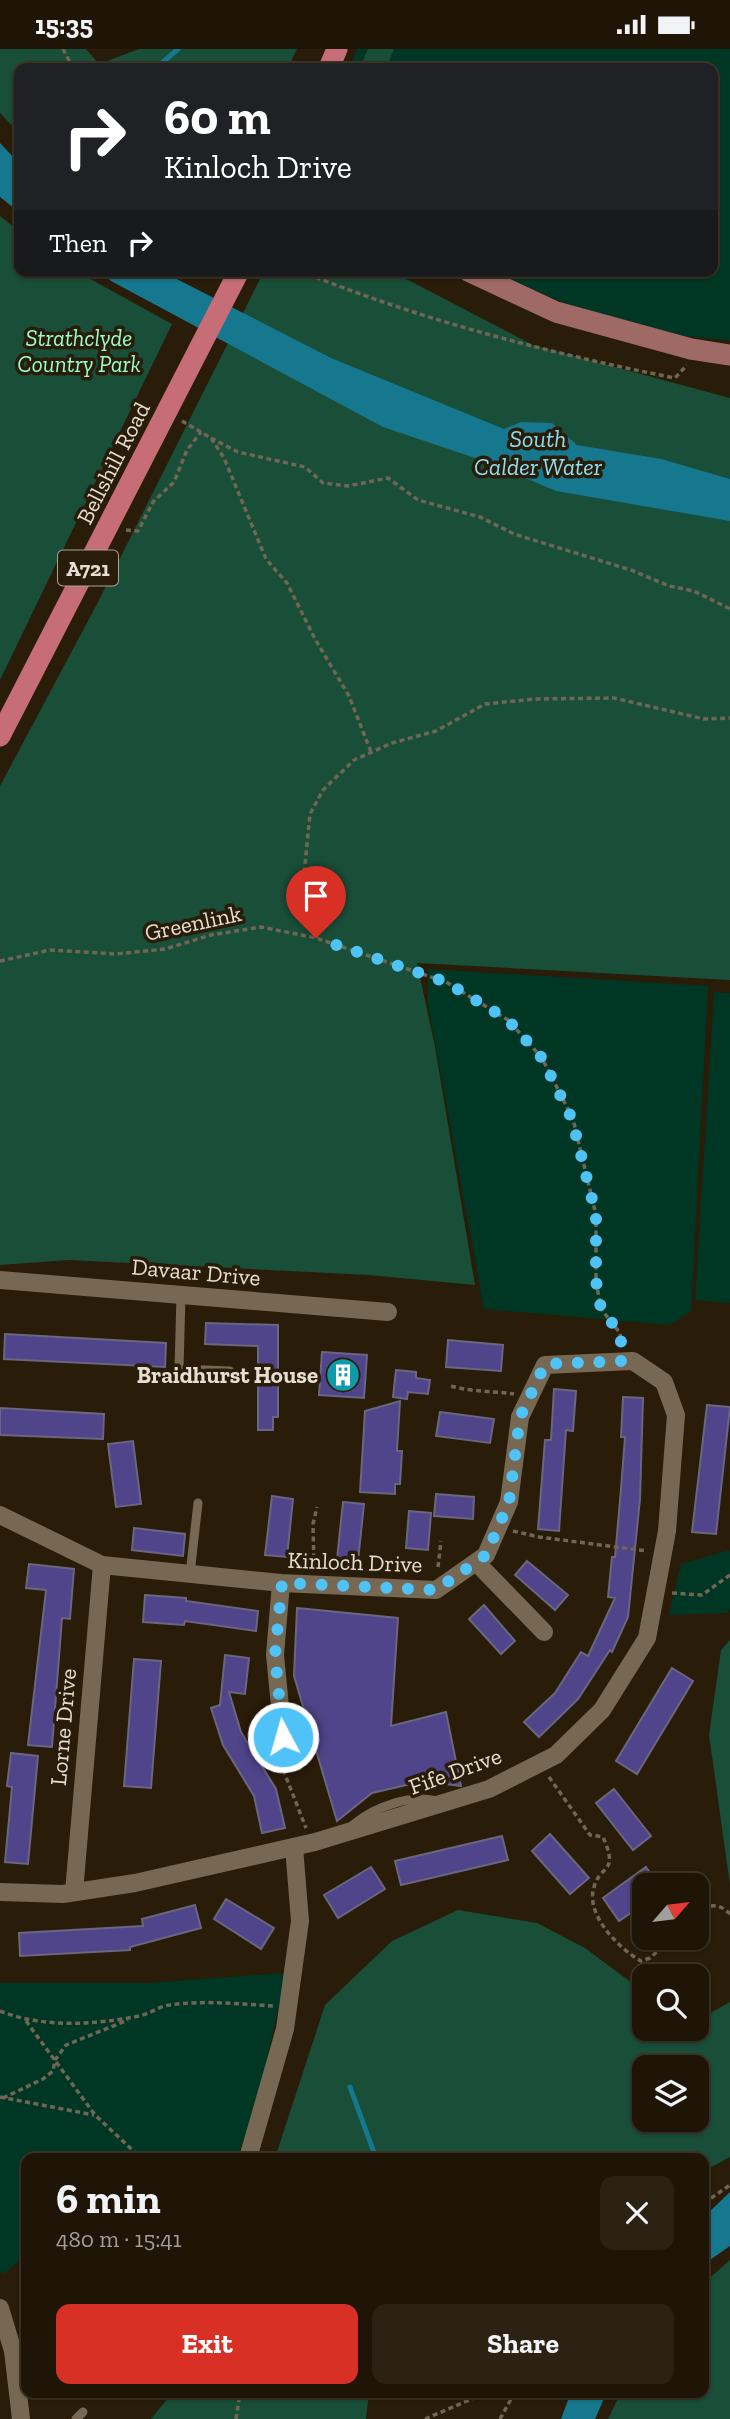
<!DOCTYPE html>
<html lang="en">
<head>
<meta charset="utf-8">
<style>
  :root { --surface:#1f1506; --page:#2c2214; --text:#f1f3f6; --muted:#a19f9b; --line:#3c3428; --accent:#d93025 }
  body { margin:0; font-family:"Zilla Slab",serif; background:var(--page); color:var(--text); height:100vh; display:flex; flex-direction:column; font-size:26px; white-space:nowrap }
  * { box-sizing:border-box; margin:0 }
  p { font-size:23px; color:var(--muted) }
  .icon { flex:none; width:38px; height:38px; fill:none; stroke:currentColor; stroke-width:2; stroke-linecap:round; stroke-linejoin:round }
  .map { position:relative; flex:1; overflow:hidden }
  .panel { position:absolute; left:21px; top:2104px; width:688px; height:245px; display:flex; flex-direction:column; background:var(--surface); border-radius:14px; box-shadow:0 2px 5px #0004,0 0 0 2px var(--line) }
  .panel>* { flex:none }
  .guide { position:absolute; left:14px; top:14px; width:704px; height:214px; border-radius:14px; box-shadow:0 2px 5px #0004,0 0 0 2px var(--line); background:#202124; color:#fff; overflow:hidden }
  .needle { width:46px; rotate:62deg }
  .fabs { position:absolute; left:632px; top:1824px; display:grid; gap:14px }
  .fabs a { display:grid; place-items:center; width:77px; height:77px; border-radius:14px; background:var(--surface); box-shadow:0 2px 5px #0004,0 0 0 2px var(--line); font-size:35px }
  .pin { position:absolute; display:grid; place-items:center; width:60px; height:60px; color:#fff; margin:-72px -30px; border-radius:50% 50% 50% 0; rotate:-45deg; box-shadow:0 0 7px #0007 }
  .pin .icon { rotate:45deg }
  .me { position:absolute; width:77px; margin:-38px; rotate:354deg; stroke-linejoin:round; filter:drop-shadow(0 0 5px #0008) }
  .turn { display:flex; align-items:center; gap:24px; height:147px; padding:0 35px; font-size:32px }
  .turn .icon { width:91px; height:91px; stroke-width:2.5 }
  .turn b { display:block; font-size:49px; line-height:60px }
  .then { display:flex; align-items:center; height:66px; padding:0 35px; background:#0003; gap:14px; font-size:26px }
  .round { display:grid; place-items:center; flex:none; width:74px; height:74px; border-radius:14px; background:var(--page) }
  .summary { display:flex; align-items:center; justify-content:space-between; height:119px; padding:0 35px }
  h1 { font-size:42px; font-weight:700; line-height:52px }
  .button { display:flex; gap:14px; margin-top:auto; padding:14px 35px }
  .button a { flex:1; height:80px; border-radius:14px; background:var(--accent); color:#fff; font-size:28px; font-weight:700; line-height:80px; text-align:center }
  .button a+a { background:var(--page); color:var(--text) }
  .status { display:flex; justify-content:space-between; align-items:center; height:49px; padding:0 35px; background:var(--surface); direction:ltr }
  .status svg { height:19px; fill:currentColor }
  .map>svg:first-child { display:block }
</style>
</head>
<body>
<div class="status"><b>15:35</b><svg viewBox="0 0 49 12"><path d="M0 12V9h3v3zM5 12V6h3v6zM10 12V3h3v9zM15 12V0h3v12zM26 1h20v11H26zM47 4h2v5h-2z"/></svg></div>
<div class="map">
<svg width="730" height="2370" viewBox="0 0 730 2370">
  <rect width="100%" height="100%" fill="#291c08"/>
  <path fill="#003724" d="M357,0H730V292L685,287L571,257L491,222H712V19H349Z
    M428,920L708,937L691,1262L670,1276L484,1260L428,955Z
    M714,943L730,944V1254L695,1251Z
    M730,1501V1560L726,1564L669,1566L681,1515Z
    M285,1924C273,1987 260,2049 237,2109H26V2207L3,2225L0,2222V1934H148Z"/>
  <path fill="#194e39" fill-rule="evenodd" d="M0,0H86L99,15L139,0H297L288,19H19V84L0,64Z
    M368,0H394L386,19H360Z
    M0,167L19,182V222H76L172,275L0,631Z
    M264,222H391L533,296L730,349V931L417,914L435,998L475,1236L369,1226L69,1211L0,1216V737L97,555Z
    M730,1591V1836L709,1686L721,1601Z
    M458,1861L537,1874L585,1899L644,1943V1979H696L697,1961L709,1965L730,1953V2108L704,2122V2109H275L325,1956L392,1892ZM644,2018H696V2070H644Z
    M730,2211V2370H608L621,2343H704V2234Z
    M173,2343H369L366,2370H151Z"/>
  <path fill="#15788e" d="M0,94L19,114V163L0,148Z
    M98,222H161L331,309L504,380L521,373L552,374L577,396L661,410L730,430V472L556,442L493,415L383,378L111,232Z
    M730,2143V2197L704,2215V2168Z
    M571,2343H607L595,2370H561Z"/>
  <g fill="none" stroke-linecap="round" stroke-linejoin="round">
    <path stroke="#15788e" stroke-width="5" d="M156,19L178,0
      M350,2038L376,2109"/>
  </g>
  <path fill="#50448a" stroke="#69677f" stroke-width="2" d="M206,1274L278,1276V1368H273V1381H258V1297L205,1295Z
    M5,1285L166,1294L165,1318L4,1310Z
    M448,1291L503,1296L501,1322L446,1318Z
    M322,1303L367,1306L364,1349L319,1346Z
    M396,1321L416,1323V1329L430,1331L428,1345L408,1343L407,1350L393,1348Z
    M554,1340L576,1342L573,1382L566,1381L559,1482L538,1480L545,1391H551Z
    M623,1348L643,1349L640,1450L628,1568L612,1603L610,1601L578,1650L539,1688L524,1673L555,1644L581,1603L588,1607L615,1549L608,1548L612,1508H615L621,1440L625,1388H621Z
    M400,1352L397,1402H402L400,1435H395V1445L360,1443L365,1362Z
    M707,1356L730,1358L716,1485L692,1483Z
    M0,1359L104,1365L103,1390L0,1386Z
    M440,1363L494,1370L490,1394L436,1387Z
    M133,1392L141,1455L116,1458L108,1395Z
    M436,1445L474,1448L473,1470L434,1467Z
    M272,1447L293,1450L287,1508L265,1506Z
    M343,1453L364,1455L358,1512L337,1510Z
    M409,1462L431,1464L428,1501L406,1499Z
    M134,1479L185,1485L183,1507L132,1501Z
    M527,1512L568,1546L555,1561L515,1526Z
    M29,1515L74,1520L70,1570L62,1569L52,1698L28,1696L46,1541L26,1539Z
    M145,1546L186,1549V1552L258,1562L256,1582L185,1572L184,1576L143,1573Z
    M484,1556L515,1592L501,1605L469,1570Z
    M297,1559L398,1569L391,1677L446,1663L461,1737L424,1732L372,1744L337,1772L294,1627Z
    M225,1606L249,1609L245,1645L229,1643L241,1683L276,1740L285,1779L262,1784L254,1747L223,1696L211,1659L220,1656Z
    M134,1610L161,1612L151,1739L124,1737Z
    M672,1619L693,1632L637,1725L616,1712Z
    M11,1704L38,1707L28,1815L5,1813L12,1738L7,1737Z
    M614,1740L651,1787L633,1801L596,1754Z
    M550,1785L589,1829L570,1845L532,1802Z
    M502,1787L508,1811L401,1836L395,1812Z
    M371,1818L385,1840L338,1869L324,1846Z
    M646,1818L659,1836H644V1855L619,1872L603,1849Z
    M226,1850L274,1879L261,1900L214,1870Z
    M195,1856L201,1879L130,1898V1901L20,1907L19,1884L143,1877L142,1870Z"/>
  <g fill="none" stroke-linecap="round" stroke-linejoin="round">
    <path stroke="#716655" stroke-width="3.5" stroke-dasharray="5 3.5" stroke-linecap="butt" d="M63,0L73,19
      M300,222C421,271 548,304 675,329L687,316
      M182,372L211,389L224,409L266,510L287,534L315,590L349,647L371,703
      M211,389L238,403L305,418L323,434L348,437L388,429L418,451L480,468L514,485L631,521L669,537L694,542L730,560
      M126,481L138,482L153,453L174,433L187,401L201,383
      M316,889L302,846L310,765L323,741L354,711L392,694L436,682L485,655L535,650L614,649L704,670L730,669
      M0,912L50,901L116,905L165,900L211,886L261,878L316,889L446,933L508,971L542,1009L573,1070L596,1166V1232L601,1260L620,1284L621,1296
      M451,1337C472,1343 493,1342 514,1345
      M513,1482L539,1488L647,1502
      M314,1518L313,1475L317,1458
      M438,1518L441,1492
      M672,1544L702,1546L730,1526
      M277,1705L306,1779
      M549,1728L590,1786L603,1788C620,1827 599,1813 593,1842C588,1869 621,1901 641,1912L650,1909L673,1888
      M696,1865C708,1854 719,1854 730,1865
      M0,1962C43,1979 94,1976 139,1967C150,1965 159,1957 170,1956C203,1951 240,1955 273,1957
      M26,1972L95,2066L141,2109
      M0,2048L94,2066
      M3,2049L43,2030L53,2022L55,2011L66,1996L128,1971
      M704,2154L730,2136
      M236,2370L240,2343
      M425,2370L488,2343
      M500,2370L515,2343"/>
    <path stroke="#776853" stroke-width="9" d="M181,1246L179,1320L230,1322
      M190,1525L198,1454
      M353,1776C374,1758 412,1744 439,1753
      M76,2370L83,2363"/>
    <path stroke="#776853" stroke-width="18" d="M0,1231L388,1263
      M0,1466L102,1516L281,1534L436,1541L486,1506L509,1453L520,1368L545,1316L633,1312L664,1333L676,1366L667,1482L647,1589L602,1661L556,1706L489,1740L315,1793L135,1834L63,1845L0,1843
      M476,1513L544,1583
      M281,1534L275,1606L283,1688
      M74,1843L102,1516
      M248,2109L285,1980L300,1872L294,1798
      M0,2259L13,2302L21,2370"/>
    <path stroke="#9f6a65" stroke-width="21" d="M468,222L556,263L691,300L730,306"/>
    <path stroke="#c66d78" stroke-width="21" d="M329,19L337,0
      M0,687L239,222"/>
  </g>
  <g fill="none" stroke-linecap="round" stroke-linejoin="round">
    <path stroke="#4fc3f7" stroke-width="12" stroke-dasharray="0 21.6" d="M283,1688L275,1606L282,1534L436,1541L486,1506L509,1453L520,1368L545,1315L623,1312L620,1284L601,1260L596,1232V1166L572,1070L542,1009L508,971L446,933L316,889"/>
  </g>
  <defs>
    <g id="building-disc" transform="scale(1.75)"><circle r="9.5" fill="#0f9aa8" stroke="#291c08"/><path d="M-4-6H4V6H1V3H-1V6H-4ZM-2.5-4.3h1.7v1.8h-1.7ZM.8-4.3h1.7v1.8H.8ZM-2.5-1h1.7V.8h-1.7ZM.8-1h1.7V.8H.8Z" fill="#fff"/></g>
  </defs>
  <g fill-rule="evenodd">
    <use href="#building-disc" x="343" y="1326"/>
  </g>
  <g text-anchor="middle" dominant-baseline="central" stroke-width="7" stroke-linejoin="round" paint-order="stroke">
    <rect fill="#291c08" stroke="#aea495" stroke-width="2" x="58" y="501.5" width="60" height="35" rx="5"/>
    <g font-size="21" font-weight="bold" fill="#e7ded2">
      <text x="88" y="519">A721</text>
    </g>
    <g font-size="23" font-style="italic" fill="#99fccf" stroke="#291c08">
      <text x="79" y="289">Strathclyde<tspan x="79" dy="26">Country Park</tspan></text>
    </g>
    <g font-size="23" fill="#e7ded2" stroke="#291c08">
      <text transform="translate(113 414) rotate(-63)">Bellshill Road</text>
      <text transform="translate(193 874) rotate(-12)">Greenlink</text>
      <text transform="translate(196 1223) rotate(5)">Davaar Drive</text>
      <text transform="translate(355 1513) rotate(2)">Kinloch Drive</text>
      <text transform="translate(63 1678) rotate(-85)">Lorne Drive</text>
      <text transform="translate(455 1722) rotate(-20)">Fife Drive</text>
    </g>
    <g font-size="23" font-weight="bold" fill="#e7ded2" stroke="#291c08" text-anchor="end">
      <text x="318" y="1326">Braidhurst House</text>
    </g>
    <g font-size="24" font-style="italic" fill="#8ddef4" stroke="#291c08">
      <text x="538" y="389">South<tspan x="538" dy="28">Calder Water</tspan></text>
    </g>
  </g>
</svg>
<div class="fabs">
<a><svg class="needle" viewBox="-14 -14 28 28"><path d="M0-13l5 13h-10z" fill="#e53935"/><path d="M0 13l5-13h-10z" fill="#a19f9b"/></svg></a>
<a><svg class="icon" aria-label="search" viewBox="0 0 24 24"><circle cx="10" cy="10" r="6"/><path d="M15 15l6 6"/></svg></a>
<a><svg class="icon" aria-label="layers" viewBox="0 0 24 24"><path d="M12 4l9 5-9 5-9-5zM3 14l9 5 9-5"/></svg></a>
</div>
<div class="pin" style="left:316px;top:889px;background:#d93025"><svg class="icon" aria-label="arrive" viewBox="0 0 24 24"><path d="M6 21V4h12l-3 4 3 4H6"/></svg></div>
<svg class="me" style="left:283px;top:1688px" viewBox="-20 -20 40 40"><circle r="17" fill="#4fc3f7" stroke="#fff" stroke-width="3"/><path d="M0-11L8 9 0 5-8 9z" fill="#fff"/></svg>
<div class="guide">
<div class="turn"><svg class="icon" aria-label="right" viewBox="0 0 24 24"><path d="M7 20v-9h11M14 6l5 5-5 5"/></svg><div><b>60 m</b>Kinloch Drive</div></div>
<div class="then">Then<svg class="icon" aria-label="right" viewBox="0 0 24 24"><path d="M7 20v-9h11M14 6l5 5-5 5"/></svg></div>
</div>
<section class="panel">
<div class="summary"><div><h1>6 min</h1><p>480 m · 15:41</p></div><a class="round"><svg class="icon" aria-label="close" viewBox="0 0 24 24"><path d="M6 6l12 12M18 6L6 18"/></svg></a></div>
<div class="button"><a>Exit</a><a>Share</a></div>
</section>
</div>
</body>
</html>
